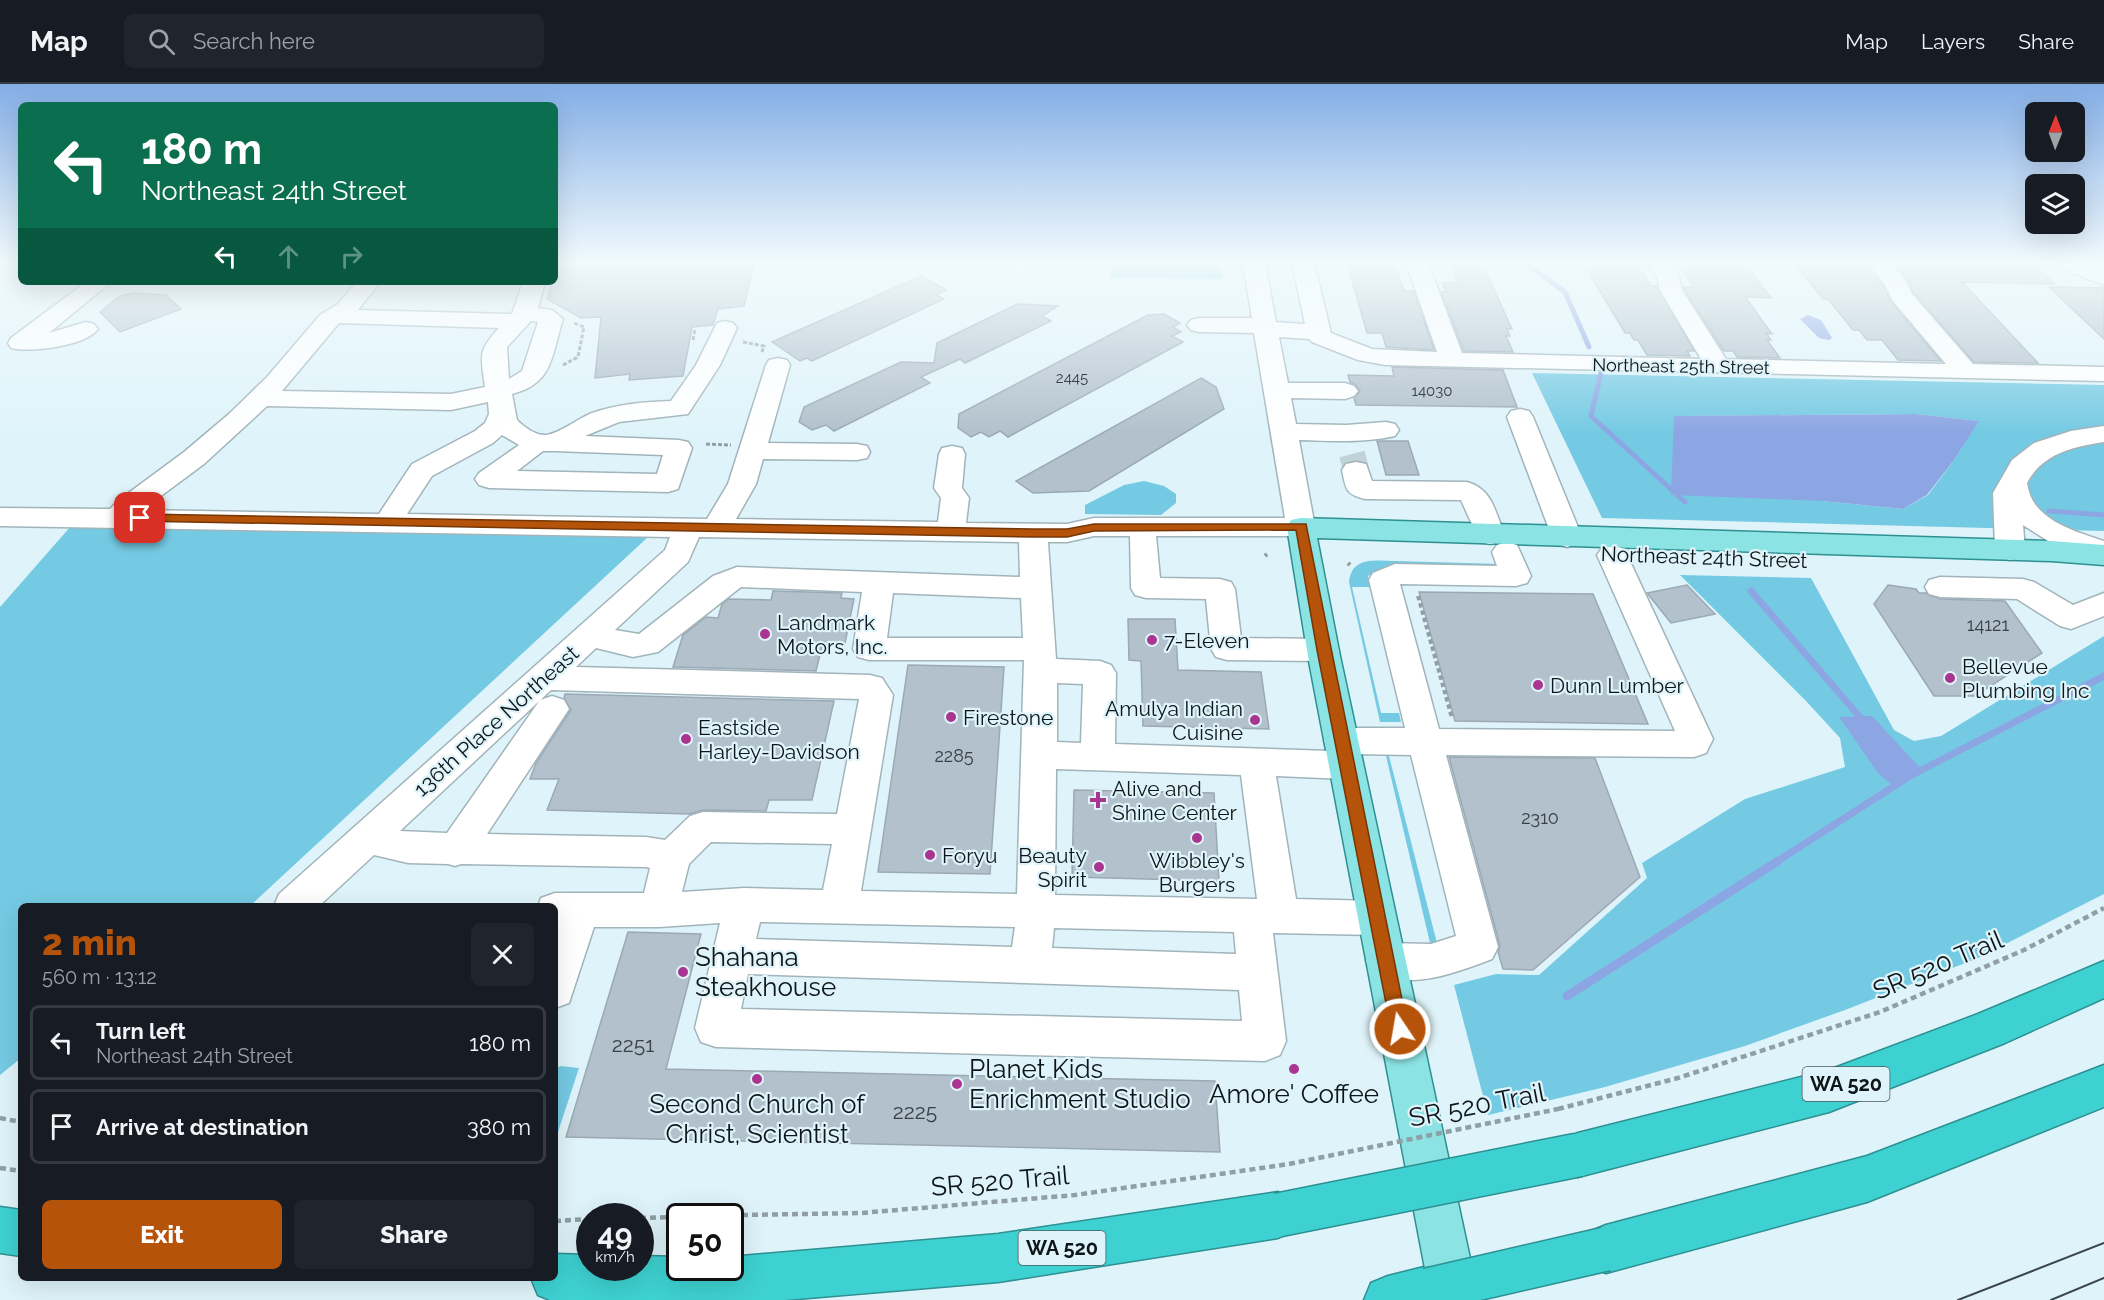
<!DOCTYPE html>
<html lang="en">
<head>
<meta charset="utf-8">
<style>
  :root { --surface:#171b24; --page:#20242c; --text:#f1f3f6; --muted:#9ea1a6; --line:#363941; --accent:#b45309 }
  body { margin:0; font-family:Raleway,sans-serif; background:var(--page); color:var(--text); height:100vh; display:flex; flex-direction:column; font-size:22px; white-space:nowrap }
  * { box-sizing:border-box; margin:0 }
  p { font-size:20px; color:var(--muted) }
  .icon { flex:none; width:33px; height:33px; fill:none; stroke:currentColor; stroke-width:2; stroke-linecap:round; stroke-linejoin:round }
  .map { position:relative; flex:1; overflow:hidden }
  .panel { position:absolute; left:18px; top:819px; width:540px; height:378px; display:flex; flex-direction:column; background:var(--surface); border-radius:9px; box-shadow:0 6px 24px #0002 }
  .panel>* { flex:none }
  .top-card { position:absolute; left:18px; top:18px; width:540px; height:183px; border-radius:9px; box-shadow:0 6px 24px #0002; background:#0b6e4f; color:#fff; overflow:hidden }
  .needle { width:39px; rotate:1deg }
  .fabs { position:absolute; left:2025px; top:18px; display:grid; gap:12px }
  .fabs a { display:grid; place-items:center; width:60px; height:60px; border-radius:9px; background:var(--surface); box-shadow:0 6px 24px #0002; font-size:30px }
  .speed { position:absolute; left:576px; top:1119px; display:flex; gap:12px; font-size:30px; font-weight:700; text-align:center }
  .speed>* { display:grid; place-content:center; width:78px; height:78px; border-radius:50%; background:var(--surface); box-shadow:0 6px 24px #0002; line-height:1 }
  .speed small { font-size:15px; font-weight:400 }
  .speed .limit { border:3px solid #111; border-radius:9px; background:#fff; color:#111 }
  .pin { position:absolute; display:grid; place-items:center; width:51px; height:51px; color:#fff; margin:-26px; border-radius:12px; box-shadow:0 3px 9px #0006 }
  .me { position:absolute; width:66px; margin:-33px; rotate:348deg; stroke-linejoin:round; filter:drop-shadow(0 0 4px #0008) }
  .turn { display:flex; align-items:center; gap:21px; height:126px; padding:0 24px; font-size:27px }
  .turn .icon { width:78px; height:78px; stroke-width:2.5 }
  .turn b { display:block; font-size:42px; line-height:51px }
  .lanes { display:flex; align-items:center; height:57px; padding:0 24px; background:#0003; justify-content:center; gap:30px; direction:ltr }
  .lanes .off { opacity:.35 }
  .round { display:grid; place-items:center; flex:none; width:63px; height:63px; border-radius:9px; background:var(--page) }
  .head { display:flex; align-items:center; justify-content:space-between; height:102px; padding:0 24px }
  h1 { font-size:36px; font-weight:800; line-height:45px; color:var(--accent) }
  .primary-button { display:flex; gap:12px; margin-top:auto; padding:12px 24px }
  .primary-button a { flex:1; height:69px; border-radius:9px; background:var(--accent); color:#fff; font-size:24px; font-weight:800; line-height:69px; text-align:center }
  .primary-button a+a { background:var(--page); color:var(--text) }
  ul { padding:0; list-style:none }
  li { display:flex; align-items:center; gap:18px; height:75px; margin:0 12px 9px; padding:0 12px; border:3px solid var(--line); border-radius:9px }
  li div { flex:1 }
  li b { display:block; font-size:22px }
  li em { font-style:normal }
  header { display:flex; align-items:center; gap:36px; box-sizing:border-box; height:84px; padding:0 30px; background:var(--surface); border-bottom:2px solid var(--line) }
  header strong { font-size:28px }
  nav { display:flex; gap:33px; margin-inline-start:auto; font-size:21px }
  .search { width:420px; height:54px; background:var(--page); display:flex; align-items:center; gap:15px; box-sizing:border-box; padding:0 21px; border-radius:9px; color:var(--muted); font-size:22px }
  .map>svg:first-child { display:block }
</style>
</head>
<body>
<header>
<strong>Map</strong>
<div class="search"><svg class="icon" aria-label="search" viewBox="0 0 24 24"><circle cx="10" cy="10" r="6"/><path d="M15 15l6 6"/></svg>Search here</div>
<nav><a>Map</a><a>Layers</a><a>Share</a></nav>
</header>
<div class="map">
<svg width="2104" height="1216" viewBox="0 0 2104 1216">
  <rect width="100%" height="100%" fill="#dff4fa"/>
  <path fill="#75cae3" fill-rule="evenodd" d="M1111,179H1219L1222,195L1111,194Z
    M1532,289L2104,301V447L1602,434ZM1916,330L1978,337L1954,376L1928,411L1903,425L1822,417L1675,332Z
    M1144,397L1164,402L1176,410V419L1161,431L1085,430V421L1124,401Z
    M71,442L648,453L250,822H21V974L0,991V523Z
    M1396,477L1500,480L1499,484L1386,482L1368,492L1370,503H1352L1381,629H1399L1401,638H1380L1349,498C1352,472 1375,477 1396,477Z
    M1680,491L1811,494L1894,646L1914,657L1941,652L2104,552V810L1978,874L1845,926L1745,962L1605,1003L1488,1031L1454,901L1496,890L1539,891L1647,794L1642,779L1745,715L1845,683L1840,654L1806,617Z
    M1386,672H1389L1437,859H1430Z
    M560,982L579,984L558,1048H555V986Z"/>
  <path fill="#8ca6e3" d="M1808,231L1821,236L1832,254L1829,256L1819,254L1800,235Z
    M1916,330L1979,337L1954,376L1927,411L1903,425L1822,417L1671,411L1674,332Z
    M1872,632L1922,686L1894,703L1878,689L1839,633Z"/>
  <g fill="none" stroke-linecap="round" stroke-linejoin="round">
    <path stroke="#8ca6e3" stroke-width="5" d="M1525,179L1565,208L1589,263
      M1601,289L1591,332L1685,418
      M2049,427L2104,431"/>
    <path stroke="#8ca6e3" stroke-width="7" d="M1751,507L1865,639
      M1910,692L2104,592
      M1776,778L1910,692L1907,689"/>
    <path stroke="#8ca6e3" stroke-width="9" d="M1567,912L1778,777"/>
  </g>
  <path fill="#b2c1cc" stroke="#9ba9b5" stroke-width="1.5" d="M571,179H754L744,222L718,225L713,241L692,243L683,292L629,296L630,290L595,294L601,233L581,234L547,215L552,198H555L556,186Z
    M1347,179H1394L1403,204L1405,207H1414L1434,266L1386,263L1382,249H1367Z
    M1449,179H1482L1512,245H1507L1510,252H1506L1513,268L1464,267L1441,208H1446L1442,199H1458Z
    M1583,179H1636L1651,202H1657L1694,267H1687L1690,272L1647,271L1638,256H1634L1630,249H1625Z
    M1678,179H1744L1771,214L1745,213L1772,250L1766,249L1771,256H1767L1780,274L1737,273L1733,267H1724L1684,205V203H1694Z
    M1794,179H1866L1882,200L1891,218L1941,277L1898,276L1882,256H1867L1859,246H1853L1828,215H1823Z
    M1894,179H2032L2055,200L1962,198L2038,279L1974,278L1914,209L1908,196Z
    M921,192L946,206L936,211L944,215L812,277L807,274L800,277L772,258Z
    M2049,203L2104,204V255Z
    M133,209L166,211L181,225L120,248L100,228L120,212Z
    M1017,220L1058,222L1042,232L1051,237L965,279L960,275L921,293L930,299L834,347L826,341L812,346L799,338L804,323L901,278L934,279L937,259Z
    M1164,230L1180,239L1173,243L1181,248L1172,252L1183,258L1008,353L1000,347L989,353L981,348L971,353L958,344L959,330L1148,231Z
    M1392,283L1503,286L1517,323L1356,321L1354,314L1360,307L1356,301L1350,298L1348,291L1394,292Z
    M1201,294L1216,303L1224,325L1089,407L1033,409L1016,397Z
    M1377,357H1408L1419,391H1386Z
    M1687,501L1715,530L1671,539L1647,509Z
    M1888,501L1916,505L1919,509H1926L1940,515L2005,517L2042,569L1975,612H1934L1874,520Z
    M773,507L842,509L841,514L854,515L845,559L823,558L816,587L673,583L683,551L706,533L718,534L722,520L729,515L771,516Z
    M1419,508L1593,510L1648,640L1455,637Z
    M1128,535H1175L1178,586L1261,588L1269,645L1143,642L1141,577L1129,576Z
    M908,581L1004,583L990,790L878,788Z
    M565,610L834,617L812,716H769L766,727L703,726L689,730L547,726L559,695H530L536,679L571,626L564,614Z
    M1449,673L1595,674L1640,793L1533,886L1503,885L1498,868L1500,862Z
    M1074,706L1214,709L1219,797L1072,793Z
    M628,848L701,850L666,985L1215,997L1220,1068L566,1053Z"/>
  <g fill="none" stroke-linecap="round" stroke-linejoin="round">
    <path stroke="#c0d3d8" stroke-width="26" stroke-dasharray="26 13" stroke-linecap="butt" d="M1352,370L1356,386"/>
    <g stroke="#a1b4ba" stroke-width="3">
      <path id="minor" d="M1243,179H1265L1276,238L1305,240L1292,179H1314L1331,249L1372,265L1437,268L1406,179H1428L1462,269L1701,275L1660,206L1657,193L1648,179H1670L1679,193L1682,206L1726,275L1946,280L1893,217L1884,199L1868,179H1891L1906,197L1912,210L1973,280L2104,283V297L1385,281L1358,276L1312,258L1309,255L1279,253L1288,299H1345L1354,302L1358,307L1354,312L1345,315L1291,314L1296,340L1346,341L1386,338L1395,340L1399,346L1395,352C1364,359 1331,357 1299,356L1315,443L1311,450L1301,452H1156L1160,494L1220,495L1231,498L1235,505L1241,554L1323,555L1334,558L1339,566L1334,574L1323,577L1227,576L1216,573L1211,565L1206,515L1146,514L1135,511L1131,504L1130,452H1094L1067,458H1048L1056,575L1100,577L1111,581L1116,589L1115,660L1330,667L1324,657L1329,648L1341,644H1405L1369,496L1373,489L1395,480L1497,482L1492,468L1497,461L1507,458L1517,461L1531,492L1527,499L1516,502L1400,500L1439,645L1675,647L1597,471L1602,464L1612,461L1622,464L1627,471L1713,655L1706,669L1694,673L1446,671L1498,863L1492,875C1453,890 1413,905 1372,890L1366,877L1372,864L1386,859L1431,860L1456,852L1411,671L1355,670L1358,671L1363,681L1358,691L1346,695L1276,692L1296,815L1377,817L1391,822L1396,834L1391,846L1377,851L1273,849L1286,957L1280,971L1265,977L716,963L701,958L695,944L720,839L659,843H594L569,919L555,924V822H538L541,814L555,809H644L650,784L646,783L461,780L455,782L448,780L408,779L374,771L319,822H274L279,810L665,466L670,453L0,442V424L110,425L119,416L184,368L229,330L267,293L320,231L338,220L357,198H380L358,226L512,230L523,198H545L538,224L552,226L563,235C551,272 554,299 512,310L517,336C524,343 535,351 545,351C557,351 579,334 592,329C618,320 644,318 671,317L696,281L717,239L725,237L733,239L737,244L720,281L688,330L619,338L585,352L679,356L688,358L692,364L678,405L668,408L489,404L479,401L475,395L479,389L519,361L502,351L493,359L432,392L407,430L707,435L728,400L766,281L769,276L778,274L787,276L790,281L768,359L857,360L867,362L870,368L867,374L857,376L763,375L756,400L736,435L938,438L941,414L934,404L939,370L942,364L952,362L962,364L965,370L962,404L969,414L966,439L1067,440L1094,434H1285L1254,249L1199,248L1191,246L1187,241L1191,236L1199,234H1252ZM531,237L538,238L522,287L509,295L507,263ZM339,239L499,244C477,267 481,273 485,303L451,310L282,307ZM488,318L489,330L485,339L475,347L412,380L379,430L142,426L204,380L267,322L451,326ZM543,367H555L663,371L657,390L517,387ZM699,453L1019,458L1020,493L737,483L713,492L639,550L615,546L688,478ZM741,503L862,508L853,565L858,573L869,576H1024L1017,810L861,807L893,611L882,594L870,591L576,583L596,564L633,573L658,568ZM893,509L1021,514L1023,554H887ZM1057,599L1083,600L1081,659L1057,658ZM551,606L859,615L837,730L703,728L690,732L665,756L646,753L487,750L569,625L564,616L552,612L540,616L447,749L400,747ZM1056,685L1241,691L1257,815L1055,811ZM711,758L832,760L823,806L744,804L682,808L689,780ZM760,838L1015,843L1012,863L756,855ZM1054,844L1234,848L1236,870L1052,864ZM748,890L1239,906L1242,937L741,925Z
        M2057,179H2087L2104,186V201L2060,184Z
        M86,198H111L49,249L86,238L94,240L98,245C86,262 30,269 11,264L8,259L11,254Z
        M1520,325L1529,327L1533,333L1582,453L1577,460L1567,463L1557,460L1552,453L1507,333L1511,327Z
        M2104,342V358C2073,363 2043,369 2027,399C2028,405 2030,412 2033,417C2047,440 2080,449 2104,457V477L2048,457L2023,441L2025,466L2020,473L2010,476L2000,473L1995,466L1993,409L2012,376L2034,359L2071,347Z
        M1356,378L1366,380L1372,397L1467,398C1493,405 1495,429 1505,451L1500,458L1490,460L1480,458L1461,416L1365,415C1345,410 1346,405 1342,386L1346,380Z
        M1940,493L2023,495L2034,498L2073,521L2104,509V532L2071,545L2060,542L2017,515L1940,513L1929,510L1925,503L1929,496Z"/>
    </g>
    <g stroke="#2e9091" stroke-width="3">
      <path id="major" d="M1301,434L2051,457L2104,461V481L2051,477L1317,454L1340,572L1479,1216H1431L1308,572L1287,443L1291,436Z"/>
    </g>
    <g stroke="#2e9091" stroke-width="3">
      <path id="highway" d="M2104,877V914L2005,959L1829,1028L1578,1093L1562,1087L1556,1071L1562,1055L1578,1049L1829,986L1978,930Z
        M2104,981V1023L1867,1118L1606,1189L1589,1182L1582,1165L1589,1148L1606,1141L1867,1072Z
        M1278,1108L1294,1115L1301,1131L1294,1147L1278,1154L998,1198L784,1216H550L538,1211L531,1194H555V1170L590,1171V1184H640V1172L680,1173V1184H730V1173L998,1150Z
        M0,1123L21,1126V1172L0,1169Z
        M1428,1182L1445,1189L1452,1206L1448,1216H1364L1371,1199L1388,1192Z"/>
    </g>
    <path stroke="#8f9fa4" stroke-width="3" stroke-dasharray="4 2" stroke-linecap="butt" d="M693,256L695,245
      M743,258L764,262L762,268
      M563,281L578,273L584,243L574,239
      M706,360L731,361"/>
    <path stroke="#8f9fa4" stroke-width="4" stroke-dasharray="4.5 3" stroke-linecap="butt" d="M1265,472L1267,470
      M1348,479L1350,481
      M1418,512L1452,634"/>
    <path stroke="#8f9fa4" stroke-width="4.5" stroke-dasharray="6 4" stroke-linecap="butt" d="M1558,1025L1678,994L1880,928L2024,866L2104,824
      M0,1034L21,1038
      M0,1084L21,1087
      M682,1132L861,1129L1075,1111L1289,1080
      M640,1134L680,1133
      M555,1137L590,1135"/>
    <use href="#minor" fill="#fff" fill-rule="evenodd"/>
    <use href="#major" fill="#8be3e3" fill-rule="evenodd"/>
    <use href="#highway" fill="#3ed1d1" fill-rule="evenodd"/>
    <path stroke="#3c464a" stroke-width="2" d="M1958,1216L2104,1159
      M2051,1216L2104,1194"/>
    <g stroke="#2e9091" stroke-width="46" stroke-linecap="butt">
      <path id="highway-bridge" d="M1278,1131L1578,1071
        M1428,1206L1606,1165"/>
    </g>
    <path stroke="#8f9fa4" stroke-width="4.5" stroke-dasharray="6 4" stroke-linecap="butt" d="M1289,1080L1558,1025"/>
    <use href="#highway-bridge" stroke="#3ed1d1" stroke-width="43"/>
  </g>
  <linearGradient id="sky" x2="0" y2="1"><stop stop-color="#83aee6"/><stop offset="0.51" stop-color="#f1fafd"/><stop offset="1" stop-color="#f1fafd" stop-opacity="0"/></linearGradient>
  <rect width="2104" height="349" fill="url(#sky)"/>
  <path fill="#b45309" stroke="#753606" stroke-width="1.5" d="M140,430L1034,445H1067L1094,440H1306L1408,945L1406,950L1400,953L1394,950L1391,945L1317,566L1296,446L1094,447L1067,453H1034L135,437V432Z"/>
  <g fill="#a93590" stroke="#dff4fa" stroke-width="2">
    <circle cx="765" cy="550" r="6"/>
    <circle cx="1152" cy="556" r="6"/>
    <circle cx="1950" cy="594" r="6"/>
    <circle cx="1538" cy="601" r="6"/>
    <circle cx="951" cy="633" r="6"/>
    <circle cx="1255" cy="636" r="6"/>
    <circle cx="686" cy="655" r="6"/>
    <path d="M1095 707h6v6h6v6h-6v6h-6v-6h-6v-6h6z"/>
    <circle cx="1197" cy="754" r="6"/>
    <circle cx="930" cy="771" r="6"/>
    <circle cx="1099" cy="783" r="6"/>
    <circle cx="683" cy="888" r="6"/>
    <circle cx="1294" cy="985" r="6"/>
    <circle cx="757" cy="995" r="6"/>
    <circle cx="957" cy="1000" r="6"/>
  </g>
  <g text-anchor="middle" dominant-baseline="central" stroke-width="4.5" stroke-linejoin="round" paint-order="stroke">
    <g font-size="15" fill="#384146">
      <text x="1072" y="294">2445</text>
      <text x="1432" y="307">14030</text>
    </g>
    <g font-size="18" fill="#0f1619" stroke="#dff4fa">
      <text transform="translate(1681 282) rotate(1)">Northeast 25th Street</text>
    </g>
    <g font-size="18" fill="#384146">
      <text x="1988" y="540">14121</text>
      <text x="954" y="671">2285</text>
      <text x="1540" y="733">2310</text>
    </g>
    <g fill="#dff4fa" stroke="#4d595c" stroke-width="1.5">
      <rect x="1802.5" y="983" width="87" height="34" rx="4.5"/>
      <rect x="1018.5" y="1147" width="87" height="34" rx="4.5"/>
    </g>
    <g font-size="20" font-weight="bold" fill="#0f1619">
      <text x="1846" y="1000">WA 520</text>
      <text x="1062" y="1164">WA 520</text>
    </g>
    <g font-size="21" fill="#0f1619" stroke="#dff4fa">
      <text transform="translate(1704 473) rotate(2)">Northeast 24th Street</text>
      <text transform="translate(496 637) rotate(-42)">136th Place Northeast</text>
    </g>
    <g font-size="21" fill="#0f1619" stroke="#dff4fa" text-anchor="start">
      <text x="777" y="538">Landmark<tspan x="777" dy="24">Motors, Inc.</tspan></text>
      <text x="1164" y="556">7-Eleven</text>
      <text x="1962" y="582">Bellevue<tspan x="1962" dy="24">Plumbing Inc</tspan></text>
      <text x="1550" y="601">Dunn Lumber</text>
      <text x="1243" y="624" text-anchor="end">Amulya Indian<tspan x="1243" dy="24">Cuisine</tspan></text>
      <text x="963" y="633">Firestone</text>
      <text x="698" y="643">Eastside<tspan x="698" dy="24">Harley-Davidson</tspan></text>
      <text x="1112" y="704">Alive and<tspan x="1112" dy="24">Shine Center</tspan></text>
      <text x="942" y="771">Foryu</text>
      <text x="1087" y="771" text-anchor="end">Beauty<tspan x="1087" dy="24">Spirit</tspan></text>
      <text x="1197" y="776" text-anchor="middle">Wibbley's<tspan x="1197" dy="24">Burgers</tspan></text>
    </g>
    <g font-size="21" fill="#384146">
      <text x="633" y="960">2251</text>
      <text x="915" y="1027">2225</text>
    </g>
    <g font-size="26" fill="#0f1619" stroke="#dff4fa" text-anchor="start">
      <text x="695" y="873">Shahana<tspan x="695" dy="30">Steakhouse</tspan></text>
      <text x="969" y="985">Planet Kids<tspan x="969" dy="30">Enrichment Studio</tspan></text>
      <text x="1294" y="1010" text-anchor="middle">Amore' Coffee</text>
      <text x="757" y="1020" text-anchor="middle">Second Church of<tspan x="757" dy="30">Christ, Scientist</tspan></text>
    </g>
    <g font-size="26" fill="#0f1619" stroke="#dff4fa">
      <text transform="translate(1938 881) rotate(-23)">SR 520 Trail</text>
      <text transform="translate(1477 1021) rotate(-11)">SR 520 Trail</text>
      <text transform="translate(1000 1097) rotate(-5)">SR 520 Trail</text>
    </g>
  </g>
</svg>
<div class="fabs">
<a><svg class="needle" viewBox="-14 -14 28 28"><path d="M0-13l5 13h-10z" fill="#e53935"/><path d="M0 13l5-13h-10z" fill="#9ea1a6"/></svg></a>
<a><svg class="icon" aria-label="layers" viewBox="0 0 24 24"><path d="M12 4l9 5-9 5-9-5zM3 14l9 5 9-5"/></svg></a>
</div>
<div class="speed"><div>49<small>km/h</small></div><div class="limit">50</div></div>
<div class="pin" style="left:140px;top:434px;background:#d93025"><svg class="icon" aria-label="arrive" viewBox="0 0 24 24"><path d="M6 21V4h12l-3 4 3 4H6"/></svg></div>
<svg class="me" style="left:1400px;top:945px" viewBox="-20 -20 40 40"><circle r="17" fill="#b45309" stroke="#fff" stroke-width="3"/><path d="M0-11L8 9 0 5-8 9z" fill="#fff"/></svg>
<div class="top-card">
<div class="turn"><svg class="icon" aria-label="left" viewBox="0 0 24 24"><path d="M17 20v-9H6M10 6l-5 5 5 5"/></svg><div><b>180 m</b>Northeast 24th Street</div></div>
<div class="lanes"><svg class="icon" aria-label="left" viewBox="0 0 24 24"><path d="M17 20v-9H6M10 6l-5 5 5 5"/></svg><svg class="icon off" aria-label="ahead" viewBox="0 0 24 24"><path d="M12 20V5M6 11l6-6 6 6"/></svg><svg class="icon off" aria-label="right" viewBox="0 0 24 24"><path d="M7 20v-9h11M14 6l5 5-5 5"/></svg></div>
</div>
<section class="panel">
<div class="head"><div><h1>2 min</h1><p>560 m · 13:12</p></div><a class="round"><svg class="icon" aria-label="close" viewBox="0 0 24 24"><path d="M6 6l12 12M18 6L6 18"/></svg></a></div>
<ul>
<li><svg class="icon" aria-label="left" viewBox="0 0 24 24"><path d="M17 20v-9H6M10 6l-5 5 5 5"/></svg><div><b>Turn left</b><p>Northeast 24th Street</p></div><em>180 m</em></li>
<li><svg class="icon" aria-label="arrive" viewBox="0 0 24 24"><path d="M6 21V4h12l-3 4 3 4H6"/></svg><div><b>Arrive at destination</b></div><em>380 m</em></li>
</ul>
<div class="primary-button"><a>Exit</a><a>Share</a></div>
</section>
</div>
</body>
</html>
